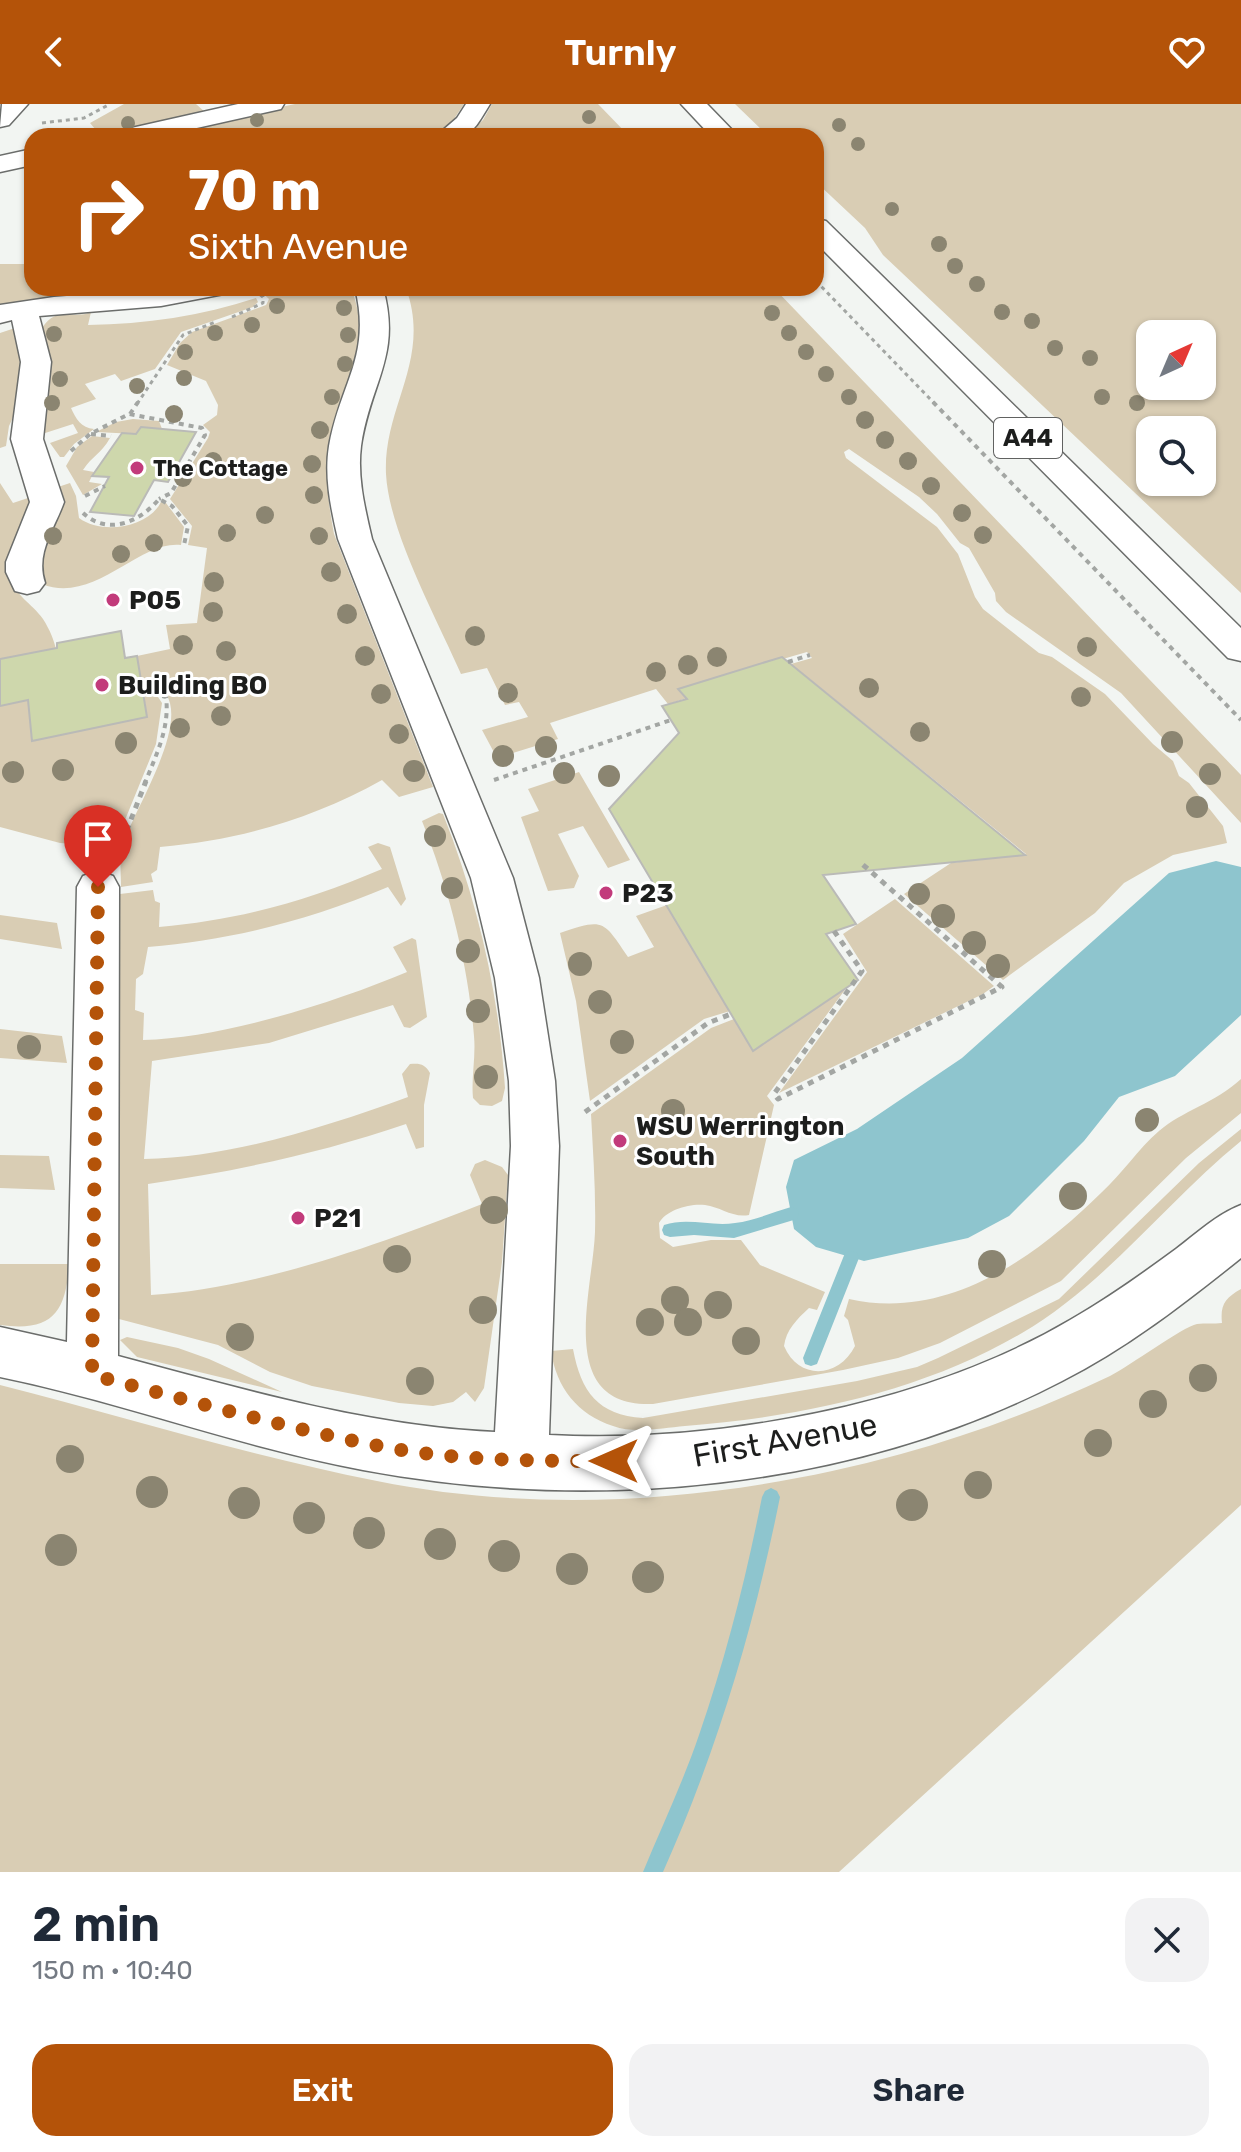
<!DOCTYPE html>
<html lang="en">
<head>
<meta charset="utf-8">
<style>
  :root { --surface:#fff; --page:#f2f2f3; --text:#1f2937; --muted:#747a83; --accent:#b45309 }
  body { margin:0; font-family:Rubik,sans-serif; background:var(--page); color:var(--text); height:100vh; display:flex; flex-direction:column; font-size:30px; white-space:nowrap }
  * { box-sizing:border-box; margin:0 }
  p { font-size:26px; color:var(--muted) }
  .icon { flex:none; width:44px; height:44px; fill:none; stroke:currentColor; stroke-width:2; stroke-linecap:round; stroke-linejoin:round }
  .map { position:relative; height:1768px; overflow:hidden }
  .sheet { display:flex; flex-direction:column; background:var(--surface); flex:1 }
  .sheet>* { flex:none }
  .guide { position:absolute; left:24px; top:24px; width:800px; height:168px; border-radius:24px; box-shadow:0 2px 6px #0004; background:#b45309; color:#fff; overflow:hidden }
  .needle { width:52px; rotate:44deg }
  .tools { position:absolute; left:1136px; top:216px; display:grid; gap:16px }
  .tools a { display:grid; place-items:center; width:80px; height:80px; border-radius:16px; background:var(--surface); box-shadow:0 2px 6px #0004; font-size:40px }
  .pin { position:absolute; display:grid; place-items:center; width:68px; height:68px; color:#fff; margin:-82px -34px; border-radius:50% 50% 50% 0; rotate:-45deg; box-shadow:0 0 8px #0007 }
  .pin .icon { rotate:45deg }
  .me { position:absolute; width:88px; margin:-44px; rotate:270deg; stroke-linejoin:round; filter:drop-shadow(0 0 6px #0008) }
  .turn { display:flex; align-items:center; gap:28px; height:168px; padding:0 32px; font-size:36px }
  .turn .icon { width:104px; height:104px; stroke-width:2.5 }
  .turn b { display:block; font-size:56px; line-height:68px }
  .round { display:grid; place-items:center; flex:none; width:84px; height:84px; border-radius:24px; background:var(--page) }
  .summary { display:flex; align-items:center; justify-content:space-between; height:136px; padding:0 32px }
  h1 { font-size:48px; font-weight:600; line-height:60px }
  .action { display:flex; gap:16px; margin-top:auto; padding:16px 32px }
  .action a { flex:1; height:92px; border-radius:24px; background:var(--accent); color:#fff; font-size:32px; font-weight:600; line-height:92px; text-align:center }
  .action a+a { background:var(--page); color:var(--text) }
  header { display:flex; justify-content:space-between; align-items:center; height:104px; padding:0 32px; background:var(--accent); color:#fff; font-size:36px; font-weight:600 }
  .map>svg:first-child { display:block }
</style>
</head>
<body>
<header><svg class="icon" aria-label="back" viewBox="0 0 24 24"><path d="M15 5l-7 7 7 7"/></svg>Turnly<svg class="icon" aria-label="heart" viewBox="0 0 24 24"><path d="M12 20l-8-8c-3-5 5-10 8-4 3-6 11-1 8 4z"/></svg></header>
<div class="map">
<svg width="1241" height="1768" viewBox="0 0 1241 1768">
  <rect width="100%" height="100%" fill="#f2f5f2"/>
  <path fill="#d9cdb4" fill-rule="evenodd" d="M124,0H196L206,9L101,32L90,19Z
    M295,0H464L452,18L431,32H150Z
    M492,0H598L629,32H465L483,16Z
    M735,0H1241V489L883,151L865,124L816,78V32H768ZM1202,230V282H1150V230ZM1202,326V378H1150V326Z
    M0,160H32V184H178L50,193L0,202Z
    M257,184H271V188L285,187L286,184H351C374,242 344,273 332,326C324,362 327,394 334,430L433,683L399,693L382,676C312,715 240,736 160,743L157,766L151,770L153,778L121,783C121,770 119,753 123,740C135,704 188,623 166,590L142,583L137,552L170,545L166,521L197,519L207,444L188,441L192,422L170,395L208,334L210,328L203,321L217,311L218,301L206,277L167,261L180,239L192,228L266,201L269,195Z
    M406,184H774L1241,671V719L1121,589L1006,508L996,497L995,489L969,444L960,439L937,410L919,393L849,345L844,348L846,354L937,423L958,450L975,493L983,505L1039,549L1052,553L1105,590L1153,640L1173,657L1179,672L1189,679L1223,722L1227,739L1173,751L1124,779L1095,809L1003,876L904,790L951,759L1026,750L791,560L812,554L807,548L679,585L687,594L668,600L656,585L550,619L558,635L497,654L482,626L528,613L519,598L505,601L487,564L461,570C437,515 389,428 386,370C383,302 432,256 406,184Z
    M256,194L258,198L253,203L181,228L155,265L121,277L115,270L85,280L96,295L71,304C76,315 81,324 94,325L74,340L64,353H60L50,339L78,329L73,320L39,331L42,224C57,201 74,216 91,208L88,221C146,220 201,212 256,194Z
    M15,224L23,234L17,305L9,322L6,342L0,344V229Z
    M133,315L159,317L162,325L141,323L136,330L96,328L116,318Z
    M92,332L110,334C101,350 92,352 83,366L94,368L89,378L102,380L83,391L66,362L77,343Z
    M0,379L13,399L37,391L11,471C14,492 32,499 43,515C57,537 59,556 61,581L0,555Z
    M70,379L76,392L79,414C102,431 148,424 161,398L166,399L184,423L181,441C139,436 94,501 42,480L33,451L52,385Z
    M144,591L158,593L162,599L156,640L114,743L60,739L0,723V602L28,596L32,637L147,613Z
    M579,668L630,756L608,764L583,722L558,730L579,772L574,784L548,787L521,713L539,707L528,685Z
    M439,709L443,710C478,798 499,890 505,984L502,997L492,1002L480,1001L473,994C471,974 476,953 474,932C468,859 449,785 422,717Z
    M378,739L390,743L406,795L401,802L388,783C310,816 232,836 148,843L143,870L136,875L135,906L144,909L143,936C223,934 333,899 407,868L393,843L412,834L416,836L427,913L410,924L404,923L393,901L269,939L152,957L144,1055C233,1053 325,1023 408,993L402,970L410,960C420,959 425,960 430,969L424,1001V1043L416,1045L406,1020C321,1049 237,1067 148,1080L151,1191C257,1185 383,1139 482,1100L470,1071L475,1060L485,1056L502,1063L508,1071L502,1158L484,1284L475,1298L466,1288L453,1298L433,1302L399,1299L312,1282L270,1268L218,1241L119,1215L120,790L153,786L155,797L160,799L159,823C240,816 307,797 382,765L368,743Z
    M895,795L994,882L983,890L779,989L867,868L843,830Z
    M667,801L730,907L704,915L590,997L576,897L560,829C604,814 603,816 628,853L654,843L636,812Z
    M0,811L57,819L62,845L0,835Z
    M847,883L767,992L774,1001L749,1111C732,1114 721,1103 705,1101C690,1099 666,1106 659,1119L660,1134L673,1143L711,1136H741L760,1161L825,1188L817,1206L809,1204C797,1215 786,1226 784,1242C799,1277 839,1274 855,1242L848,1216L844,1212L849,1195C947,1217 1035,1154 1101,1089C1122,1070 1138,1045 1159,1027C1182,1007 1215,999 1241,975V1009L1186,1054L1061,1177L940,1239L898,1254L843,1266L653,1300C554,1304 593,1187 595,1128C596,1088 593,1049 591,1010L711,924L734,915L753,947Z
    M0,925L62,932L67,959L0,954Z
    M1241,1025V1037C1166,1098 1107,1179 1022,1229C922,1288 800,1313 685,1322C662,1324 635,1330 613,1322C578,1311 556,1283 551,1247L573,1245C581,1288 598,1311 643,1314L857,1277L917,1263L938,1254L1059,1195L1199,1059Z
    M0,1051L49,1052L55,1086L0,1084Z
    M0,1160H69C66,1209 52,1228 0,1221Z
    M1241,1185V1401L839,1768H0V1281C125,1313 250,1352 377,1377C550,1412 733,1396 901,1350C973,1330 1043,1304 1110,1272C1130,1262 1182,1223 1197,1220C1205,1219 1214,1220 1222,1219C1220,1201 1225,1194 1241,1185Z
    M127,1233L178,1244L209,1255L282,1288L137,1253L120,1236Z"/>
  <path fill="#8ec5ce" d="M1216,757L1241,763V911L1175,972L1119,993L1084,1037L1009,1112L968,1134L864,1157L816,1143L794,1125L786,1083L794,1056L857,1025L962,954L1169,769Z"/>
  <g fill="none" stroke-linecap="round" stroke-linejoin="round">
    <path fill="#8ec5ce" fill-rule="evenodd" d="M791,1103L797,1105L799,1110L797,1115L734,1134L694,1131L670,1133L664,1131L662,1126L664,1121C688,1113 712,1123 735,1119C754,1117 773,1108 791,1103Z
      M851,1147L857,1149L859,1154L817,1260L811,1262L805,1260L803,1254L845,1149Z
      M771,1384L777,1387L780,1393C754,1523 717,1647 663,1768H643C662,1722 683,1678 699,1631C726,1553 746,1474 762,1393L765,1387Z"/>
  </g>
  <path fill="#ced7ac" stroke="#babab7" stroke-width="2" d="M141,323L196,328L168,378L154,376L134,412L90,408L109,373L92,372L122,329L136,330Z
    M121,527L125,554L137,552L147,613L32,637L28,596L0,602V555L57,544V539Z
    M782,553L1025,751L823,771L856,820L826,830L858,876L753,947L609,705L679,629L662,602L687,595L678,585Z"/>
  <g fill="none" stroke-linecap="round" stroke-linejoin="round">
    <g stroke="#6b6d6b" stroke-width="3">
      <path id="minor" d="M2,0H28L9,21L0,23Z
        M238,0H284L281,5L161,32H114L118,27Z
        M466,0H490C471,31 473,32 436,32L457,14Z
        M32,45V61L0,68V52Z
        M168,184H228L224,190L161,202L39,212L51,258L43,335L64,398C54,426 35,449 45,479L39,487L27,490L15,487L6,468V458L30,398L11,335L21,258L12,216L0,219V201L54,193Z
        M355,184H383C402,252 370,279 361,342C357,373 365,405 372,435L513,774L539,874L555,977L559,1042L549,1331C716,1340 926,1301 1070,1216C1107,1195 1142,1170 1176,1145C1197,1129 1216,1111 1241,1101V1154C1185,1199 1127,1244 1062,1277C852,1386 594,1409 363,1366C240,1343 122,1298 0,1273V1223L67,1238L77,783L83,772L98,767L113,772L119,783L118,1252C242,1285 367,1322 495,1328L511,1042L509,977L495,874L471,774L338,435C331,405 324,373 329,342C340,279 372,252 355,184Z"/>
    </g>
    <g stroke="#6b6d6b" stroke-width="3">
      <path id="highway" d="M681,0H707L738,32H711Z
        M816,115L826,117L1241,524V557L1228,554L816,139Z"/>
    </g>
    <path stroke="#a3a6a3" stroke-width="3" stroke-dasharray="4 4" stroke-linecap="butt" d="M42,19L84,14L110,0
      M816,177L935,300
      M232,213L263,199V193L252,184
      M137,300L183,231L215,218"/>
    <path stroke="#a3a6a3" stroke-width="4" stroke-dasharray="5 5" stroke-linecap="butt" d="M933,298L1241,616
      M130,310L138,298
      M91,330L111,332
      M71,347L90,330L129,310L202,324L205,331L171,389L159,395
      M85,392L105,382
      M83,409C108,432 140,418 159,395L172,402L188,422L184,441
      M788,558L810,551
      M143,587L166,593C170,624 156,651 145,679
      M494,676L671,616"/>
    <path stroke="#a3a6a3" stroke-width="5" stroke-dasharray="6 6" stroke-linecap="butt" d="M118,749L146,677
      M834,827L862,867L774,990L778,995L1002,883L861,759
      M585,1008L708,919L731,910"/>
    <use href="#minor" fill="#fff" fill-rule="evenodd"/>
    <use href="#highway" fill="#fff" fill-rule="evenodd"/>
  </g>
  <g fill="#8b8571">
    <circle cx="589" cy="13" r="7"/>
    <circle cx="257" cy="16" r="7"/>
    <circle cx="128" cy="19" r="7"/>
    <circle cx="839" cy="21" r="7"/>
    <circle cx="858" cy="40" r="7"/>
    <circle cx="892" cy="105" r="7"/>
    <circle cx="939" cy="140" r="8"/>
    <circle cx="955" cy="162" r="8"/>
    <circle cx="977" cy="180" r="8"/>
    <circle cx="277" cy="202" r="8"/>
    <circle cx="344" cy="204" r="8"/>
    <circle cx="1002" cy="208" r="8"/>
    <circle cx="772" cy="209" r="8"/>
    <circle cx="1032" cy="217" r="8"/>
    <circle cx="252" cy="221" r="8"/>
    <circle cx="215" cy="229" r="8"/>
    <circle cx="789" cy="229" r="8"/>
    <circle cx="54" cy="230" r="8"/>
    <circle cx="348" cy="231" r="8"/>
    <circle cx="1055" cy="244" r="8"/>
    <circle cx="185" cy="248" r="8"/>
    <circle cx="806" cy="248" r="8"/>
    <circle cx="1090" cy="254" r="8"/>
    <circle cx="345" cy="260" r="8"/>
    <circle cx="826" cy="270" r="8"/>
    <circle cx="184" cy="274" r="8"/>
    <circle cx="60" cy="275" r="8"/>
    <circle cx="137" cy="282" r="8"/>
    <circle cx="332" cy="293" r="8"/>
    <circle cx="849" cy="293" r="8"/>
    <circle cx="1102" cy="293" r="8"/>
    <circle cx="52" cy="299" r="8"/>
    <circle cx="1137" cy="299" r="8"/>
    <circle cx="174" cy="310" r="9"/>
    <circle cx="865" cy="316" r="9"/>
    <circle cx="320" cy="326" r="9"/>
    <circle cx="885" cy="336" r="9"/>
    <circle cx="213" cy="357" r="9"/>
    <circle cx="908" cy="357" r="9"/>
    <circle cx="312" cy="360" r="9"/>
    <circle cx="183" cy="374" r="9"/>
    <circle cx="931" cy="382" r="9"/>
    <circle cx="314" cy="391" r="9"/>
    <circle cx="962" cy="409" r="9"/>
    <circle cx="265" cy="411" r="9"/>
    <circle cx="227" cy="429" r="9"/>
    <circle cx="983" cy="431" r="9"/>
    <circle cx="53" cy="432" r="9"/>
    <circle cx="319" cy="432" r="9"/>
    <circle cx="154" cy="439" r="9"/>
    <circle cx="121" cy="450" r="9"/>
    <circle cx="331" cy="468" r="10"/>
    <circle cx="214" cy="478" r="10"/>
    <circle cx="213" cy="508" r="10"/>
    <circle cx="347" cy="510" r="10"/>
    <circle cx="475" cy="532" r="10"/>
    <circle cx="183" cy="541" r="10"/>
    <circle cx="1087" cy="543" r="10"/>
    <circle cx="226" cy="547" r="10"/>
    <circle cx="365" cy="552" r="10"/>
    <circle cx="717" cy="553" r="10"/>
    <circle cx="688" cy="561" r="10"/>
    <circle cx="656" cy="568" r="10"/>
    <circle cx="869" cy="584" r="10"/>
    <circle cx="508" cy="589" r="10"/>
    <circle cx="381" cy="590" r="10"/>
    <circle cx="1081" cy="593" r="10"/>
    <circle cx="221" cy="612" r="10"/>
    <circle cx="180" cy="624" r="10"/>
    <circle cx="920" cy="628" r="10"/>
    <circle cx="399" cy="630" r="10"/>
    <circle cx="1172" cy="638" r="11"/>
    <circle cx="126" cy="639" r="11"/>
    <circle cx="546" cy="643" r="11"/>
    <circle cx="503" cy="652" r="11"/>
    <circle cx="63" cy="666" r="11"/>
    <circle cx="414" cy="667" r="11"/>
    <circle cx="13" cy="668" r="11"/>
    <circle cx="564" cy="669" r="11"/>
    <circle cx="1210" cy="670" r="11"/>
    <circle cx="609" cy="672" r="11"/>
    <circle cx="1197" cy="703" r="11"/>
    <circle cx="435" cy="732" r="11"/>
    <circle cx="452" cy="784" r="11"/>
    <circle cx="919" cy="790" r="11"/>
    <circle cx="943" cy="812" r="12"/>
    <circle cx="974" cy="839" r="12"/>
    <circle cx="468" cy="847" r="12"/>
    <circle cx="580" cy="860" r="12"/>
    <circle cx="998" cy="862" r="12"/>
    <circle cx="600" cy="898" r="12"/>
    <circle cx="478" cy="907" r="12"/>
    <circle cx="622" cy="938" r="12"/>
    <circle cx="29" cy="943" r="12"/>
    <circle cx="486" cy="973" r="12"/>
    <circle cx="673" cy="1007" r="12"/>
    <circle cx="1147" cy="1016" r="12"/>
    <circle cx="1073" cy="1092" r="14"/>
    <circle cx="494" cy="1106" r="14"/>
    <circle cx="397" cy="1155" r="14"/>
    <circle cx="992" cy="1160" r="14"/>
    <circle cx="675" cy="1196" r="14"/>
    <circle cx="718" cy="1201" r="14"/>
    <circle cx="483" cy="1206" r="14"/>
    <circle cx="650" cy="1218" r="14"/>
    <circle cx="688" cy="1218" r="14"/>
    <circle cx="240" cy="1233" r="14"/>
    <circle cx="746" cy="1237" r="14"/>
    <circle cx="1203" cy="1274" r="14"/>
    <circle cx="420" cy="1277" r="14"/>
    <circle cx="1153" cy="1300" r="14"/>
    <circle cx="1098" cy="1339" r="14"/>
    <circle cx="70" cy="1355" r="14"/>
    <circle cx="978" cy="1381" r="14"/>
    <circle cx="152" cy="1388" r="16"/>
    <circle cx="244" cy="1399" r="16"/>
    <circle cx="912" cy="1401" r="16"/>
    <circle cx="309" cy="1414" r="16"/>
    <circle cx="369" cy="1429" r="16"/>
    <circle cx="440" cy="1440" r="16"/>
    <circle cx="61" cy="1446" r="16"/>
    <circle cx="504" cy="1452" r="16"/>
    <circle cx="572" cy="1465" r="16"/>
    <circle cx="648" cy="1473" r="16"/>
  </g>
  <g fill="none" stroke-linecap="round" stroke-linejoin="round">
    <path stroke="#b45309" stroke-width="14" stroke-dasharray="0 25.2" d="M98,783L92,1271C192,1297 292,1326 395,1345C466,1357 541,1357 614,1357"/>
  </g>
  <g fill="#c23b7b" stroke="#fff" stroke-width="3">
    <circle cx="137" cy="364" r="8"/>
    <circle cx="113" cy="496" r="8"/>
    <circle cx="102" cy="581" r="8"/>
    <circle cx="606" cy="789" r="8"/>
    <circle cx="620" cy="1037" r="8"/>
    <circle cx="298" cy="1114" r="8"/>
  </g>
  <g text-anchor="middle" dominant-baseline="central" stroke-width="6" stroke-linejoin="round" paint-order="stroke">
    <g font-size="22" font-weight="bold" fill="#1d1e1d" stroke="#fff" text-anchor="start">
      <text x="153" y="364">The Cottage</text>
    </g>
    <rect fill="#fff" stroke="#616261" stroke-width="2" x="994" y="314" width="68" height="40" rx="6"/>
    <g font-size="24" font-weight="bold" fill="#1d1e1d">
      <text x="1028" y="334">A44</text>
    </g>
    <g font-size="26" font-weight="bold" fill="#1d1e1d" stroke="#fff" text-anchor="start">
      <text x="129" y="496">P05</text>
      <text x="118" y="581">Building BO</text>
      <text x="622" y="789">P23</text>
      <text x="636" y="1022">WSU Werrington<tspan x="636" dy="30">South</tspan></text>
      <text x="314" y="1114">P21</text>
    </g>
    <g font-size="32" fill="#1d1e1d" stroke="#fff">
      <text transform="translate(785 1336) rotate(-10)">First Avenue</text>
    </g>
  </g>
</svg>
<div class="tools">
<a><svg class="needle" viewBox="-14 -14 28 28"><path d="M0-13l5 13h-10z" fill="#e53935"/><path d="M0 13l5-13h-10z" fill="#747a83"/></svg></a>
<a><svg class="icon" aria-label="search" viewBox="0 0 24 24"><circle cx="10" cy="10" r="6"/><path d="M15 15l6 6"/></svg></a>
</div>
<div class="pin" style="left:98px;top:783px;background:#d93025"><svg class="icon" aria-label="arrive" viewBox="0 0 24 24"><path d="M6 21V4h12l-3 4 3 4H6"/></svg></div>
<svg class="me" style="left:614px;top:1357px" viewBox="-20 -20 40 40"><path d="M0-17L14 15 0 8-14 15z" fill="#b45309" stroke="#fff" stroke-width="4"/></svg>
<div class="guide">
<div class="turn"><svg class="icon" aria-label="right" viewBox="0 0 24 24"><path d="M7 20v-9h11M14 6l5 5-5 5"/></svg><div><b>70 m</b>Sixth Avenue</div></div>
</div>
</div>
<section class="sheet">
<div class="summary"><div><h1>2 min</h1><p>150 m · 10:40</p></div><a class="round"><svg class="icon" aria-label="close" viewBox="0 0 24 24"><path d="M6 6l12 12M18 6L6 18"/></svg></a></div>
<div class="action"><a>Exit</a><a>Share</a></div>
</section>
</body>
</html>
